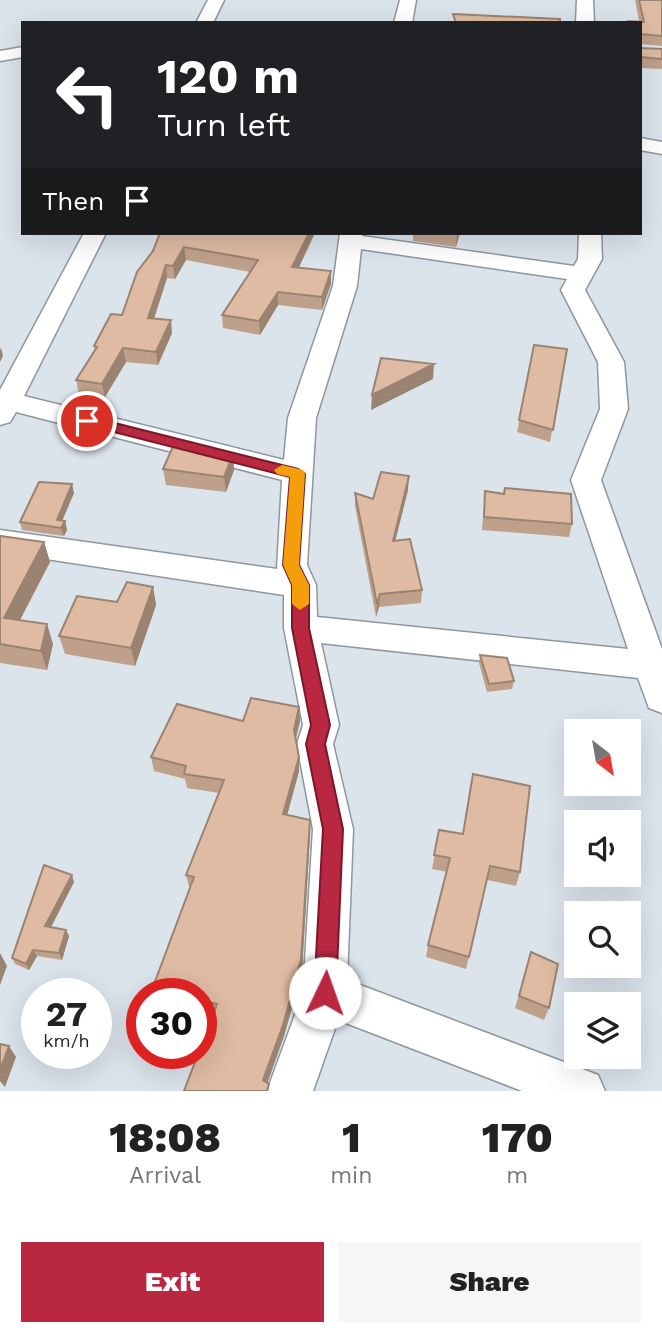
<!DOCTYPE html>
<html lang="en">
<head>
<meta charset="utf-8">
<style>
  :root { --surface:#fff; --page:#f6f6f6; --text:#222; --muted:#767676; --accent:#b92741 }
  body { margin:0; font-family:"Work Sans",sans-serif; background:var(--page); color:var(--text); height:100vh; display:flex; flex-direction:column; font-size:26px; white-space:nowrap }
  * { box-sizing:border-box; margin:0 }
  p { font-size:23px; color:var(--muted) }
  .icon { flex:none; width:38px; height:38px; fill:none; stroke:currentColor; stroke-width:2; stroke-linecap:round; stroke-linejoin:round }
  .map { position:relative; height:1091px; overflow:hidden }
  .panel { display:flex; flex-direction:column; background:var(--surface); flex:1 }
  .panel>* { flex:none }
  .guide { position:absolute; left:21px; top:21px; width:621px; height:214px; border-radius:0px; box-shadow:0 7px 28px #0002; background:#202124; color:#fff; overflow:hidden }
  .needle { width:46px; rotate:149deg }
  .buttons { position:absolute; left:564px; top:719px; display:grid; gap:14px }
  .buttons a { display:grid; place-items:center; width:77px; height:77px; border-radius:0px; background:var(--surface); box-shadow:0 7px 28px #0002; font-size:35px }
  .speed { position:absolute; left:21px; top:978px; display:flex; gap:14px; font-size:35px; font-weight:700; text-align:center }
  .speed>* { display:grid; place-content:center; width:91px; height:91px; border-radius:50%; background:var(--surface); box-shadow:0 7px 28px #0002; line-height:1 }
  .speed small { font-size:18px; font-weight:400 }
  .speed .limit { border:10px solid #d22; background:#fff; color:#111 }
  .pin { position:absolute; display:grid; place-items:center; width:60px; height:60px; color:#fff; margin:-30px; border:4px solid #fff; border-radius:50%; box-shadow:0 2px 7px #0007 }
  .me { position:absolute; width:77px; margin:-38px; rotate:3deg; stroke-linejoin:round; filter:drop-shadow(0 0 5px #0008) }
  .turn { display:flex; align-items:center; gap:24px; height:147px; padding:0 21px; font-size:32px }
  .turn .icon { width:91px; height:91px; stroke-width:2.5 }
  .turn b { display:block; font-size:49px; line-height:60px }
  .then { display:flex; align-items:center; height:66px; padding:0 21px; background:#0003; gap:14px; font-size:26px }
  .eta { display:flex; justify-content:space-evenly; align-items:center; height:119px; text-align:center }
  .eta b { font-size:42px; font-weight:800; line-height:49px }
  .primary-button { display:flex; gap:14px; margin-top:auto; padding:14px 21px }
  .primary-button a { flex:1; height:80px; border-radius:0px; background:var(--accent); color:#fff; font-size:28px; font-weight:800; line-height:80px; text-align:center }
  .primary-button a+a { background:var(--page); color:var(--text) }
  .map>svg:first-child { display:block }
</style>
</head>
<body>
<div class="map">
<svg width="662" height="1091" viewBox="0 0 662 1091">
  <rect width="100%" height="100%" fill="#dbe3eb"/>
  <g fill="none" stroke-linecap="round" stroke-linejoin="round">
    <g stroke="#8f979e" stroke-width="3">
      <path id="minor" d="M208,0H224L213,23H196Z
        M400,0H416L412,23H394Z
        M577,0H593L594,23H576Z
        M23,47V57L0,61V51Z
        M640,138L662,142V154L640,150Z
        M84,233H106L24,396L284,460L288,418L333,286L340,233H362V236L574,266L578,259L579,233H601L602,259L585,290L624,362L628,409L601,480L662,649V713L649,708L638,678L321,643L339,725L333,744L353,829L347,980L598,1075L605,1091H522L338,1020L313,1091H267L303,993L313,829L297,744L303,725L284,628V595L0,552V530L277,569L282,480L16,412L10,422L0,425V390ZM361,249L567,279L561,290L598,362L600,409L571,480L628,649L317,617L316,585L307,565L316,418L357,286Z"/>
    </g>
    <use href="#minor" fill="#fff" fill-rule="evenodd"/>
  </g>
  <path fill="#bfa18b" d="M635,0H662V46L640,44V23H627L628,21H639Z
    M640,48L662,49V69L640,68Z
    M160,233L299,268L331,284L322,310L278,305L260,335L223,328L222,315L250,272L186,260L175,279L167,278L154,318L172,333L158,365L126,362L105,397L79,394L76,380L95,350L94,346L122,315Z
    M413,233H460L456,247L413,241Z
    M534,345L567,349L550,442L517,432Z
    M233,455L234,470L226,492L166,485L163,469Z
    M408,490L395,541L422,590L421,603L379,607L376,617L355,506V493L373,499Z
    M485,491L572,524L569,537L482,530Z
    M74,493L62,521H65L67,530L64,536L22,530L20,522Z
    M0,535L44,542L50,562L20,620L53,644L47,670L0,663Z
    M153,587L156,605L135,666L65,654L59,636L117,602Z
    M480,655L514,681L512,689L487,692L479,663Z
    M299,707L300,721L296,739L299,771L287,815L310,820V834L302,972L284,1036L267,1082L270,1091L214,1014L201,1010V994H156L153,987L190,888L189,887L186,875L219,793L187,788L185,779L154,771L151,757L243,721Z
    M439,830L520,872L516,886L487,880L466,969L426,957L428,945L447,872L432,869Z
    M74,882L51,927L66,930L69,936L62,960L37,956L29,970L15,964L12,958Z
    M531,952L549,1008L544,1020L515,1008Z"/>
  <path fill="#9b8371" d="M309,233H315L293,280L292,267Z
    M457,233H460L456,247Z
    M184,247L186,260L175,279L173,266Z
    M166,265L167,278L150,331L148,318Z
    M331,271V284L322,310V297Z
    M278,292V305L260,335L259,321Z
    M171,320L172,333L158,365L156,352Z
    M1,348L3,356L0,362V350Z
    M123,348L126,362L105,397L102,384Z
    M434,364L433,379L371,410L372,395Z
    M233,455L234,470L226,492L224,477Z
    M409,476L408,490L392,554L393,541Z
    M72,484L74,493L59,528L57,520Z
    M65,521L67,530L64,536L61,528Z
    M44,542L50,562L11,637L4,618Z
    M153,587L156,605L135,666L131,648Z
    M380,594L379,607L376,617L377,604Z
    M47,624L53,644L47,670L41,651Z
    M299,707L300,721L294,744V730Z
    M299,757V771L284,827L283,814Z
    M310,820V834L302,972L284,1036L265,1090L263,1080Z
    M72,875L74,882L48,933L45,926Z
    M66,930L69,936L62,960L59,953Z
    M33,950L37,956L29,970L26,964Z
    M0,953L7,966L0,985Z
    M9,1046L16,1057L5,1087L0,1081V1070Z"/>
  <path fill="#debba2" stroke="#9b8371" stroke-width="2" d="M639,0H662V36L640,34V23H628V21L644,22Z
    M453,14L560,19V23H446H456Z
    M640,48L662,49V59L640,57Z
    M160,233H309L292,267L331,271L322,297L278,292L259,321L222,315L258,260L184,247L173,266L166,265L148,318L171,320L156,352L123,348L102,384L76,380L97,347L94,346L111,314L122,315L137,272L153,251Z
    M534,345L567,349L553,430L519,420Z
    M381,358L434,364L372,395Z
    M175,442L189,444L233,455L224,477L163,469Z
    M381,472L409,476L393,541L410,539L422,590L380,594L377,604L355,493L373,499Z
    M39,482L72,484L57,520L65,521L61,528L20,522Z
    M505,488L571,494L572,524L484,517L485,491L504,494Z
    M0,536L44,542L4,618L47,624L41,651L0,644Z
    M127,582L153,587L131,648L59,636L77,596L117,602Z
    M480,655L507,658L514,681L489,684Z
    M251,698L299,707L294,730L299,757L283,814L310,820L301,960L283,1025L263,1080L269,1084L267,1091H184L198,1054H201V1046L217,1004L201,1000V994H180L153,987L194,877L186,875L224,780L184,774L186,766L151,757L177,704L243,721Z
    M473,774L530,786L520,872L490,866L469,957L428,945L450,858L434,855L439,830L463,834Z
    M44,865L72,875L45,926L66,930L59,953L33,950L26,964L12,958Z
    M531,952L558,964L549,1008L519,996Z
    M0,1044L9,1046L0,1070Z"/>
  <path fill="#b92741" stroke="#78192a" stroke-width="2" d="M87,416L298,469L305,474L299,565L309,585V628L330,725L325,744L343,829L336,993L333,1001L325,1004L317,1001L314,993L323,829L306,744L311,725L292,628V585L283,565L290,477L82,424L80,421Z"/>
  <path fill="#f59e0b" d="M282,465L303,470L305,474L299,565L309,585V604L300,610L292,604V585L283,565L290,477L277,474L274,470Z"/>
</svg>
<div class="buttons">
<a><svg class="needle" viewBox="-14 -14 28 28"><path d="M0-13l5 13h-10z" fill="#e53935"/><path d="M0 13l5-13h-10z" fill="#767676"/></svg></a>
<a><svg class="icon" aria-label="sound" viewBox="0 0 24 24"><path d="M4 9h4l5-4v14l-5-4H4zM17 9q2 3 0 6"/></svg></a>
<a><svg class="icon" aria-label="search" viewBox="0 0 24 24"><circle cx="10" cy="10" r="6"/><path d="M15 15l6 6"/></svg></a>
<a><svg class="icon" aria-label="layers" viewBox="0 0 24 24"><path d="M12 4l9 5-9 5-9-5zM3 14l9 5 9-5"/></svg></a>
</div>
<div class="speed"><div>27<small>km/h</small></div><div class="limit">30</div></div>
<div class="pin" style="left:87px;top:421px;background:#d93025"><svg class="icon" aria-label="arrive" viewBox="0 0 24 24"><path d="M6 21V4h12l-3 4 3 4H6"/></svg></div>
<svg class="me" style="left:325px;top:993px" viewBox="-20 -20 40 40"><circle r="19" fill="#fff"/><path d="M0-13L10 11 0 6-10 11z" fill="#b92741"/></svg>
<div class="guide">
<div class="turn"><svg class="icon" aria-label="left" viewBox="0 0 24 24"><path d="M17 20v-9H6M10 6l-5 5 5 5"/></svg><div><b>120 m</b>Turn left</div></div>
<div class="then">Then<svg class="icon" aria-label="arrive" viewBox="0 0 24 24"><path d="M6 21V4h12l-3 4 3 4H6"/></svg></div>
</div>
</div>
<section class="panel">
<div class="eta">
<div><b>18:08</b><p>Arrival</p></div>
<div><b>1</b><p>min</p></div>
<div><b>170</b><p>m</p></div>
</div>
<div class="primary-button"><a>Exit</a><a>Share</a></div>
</section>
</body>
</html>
